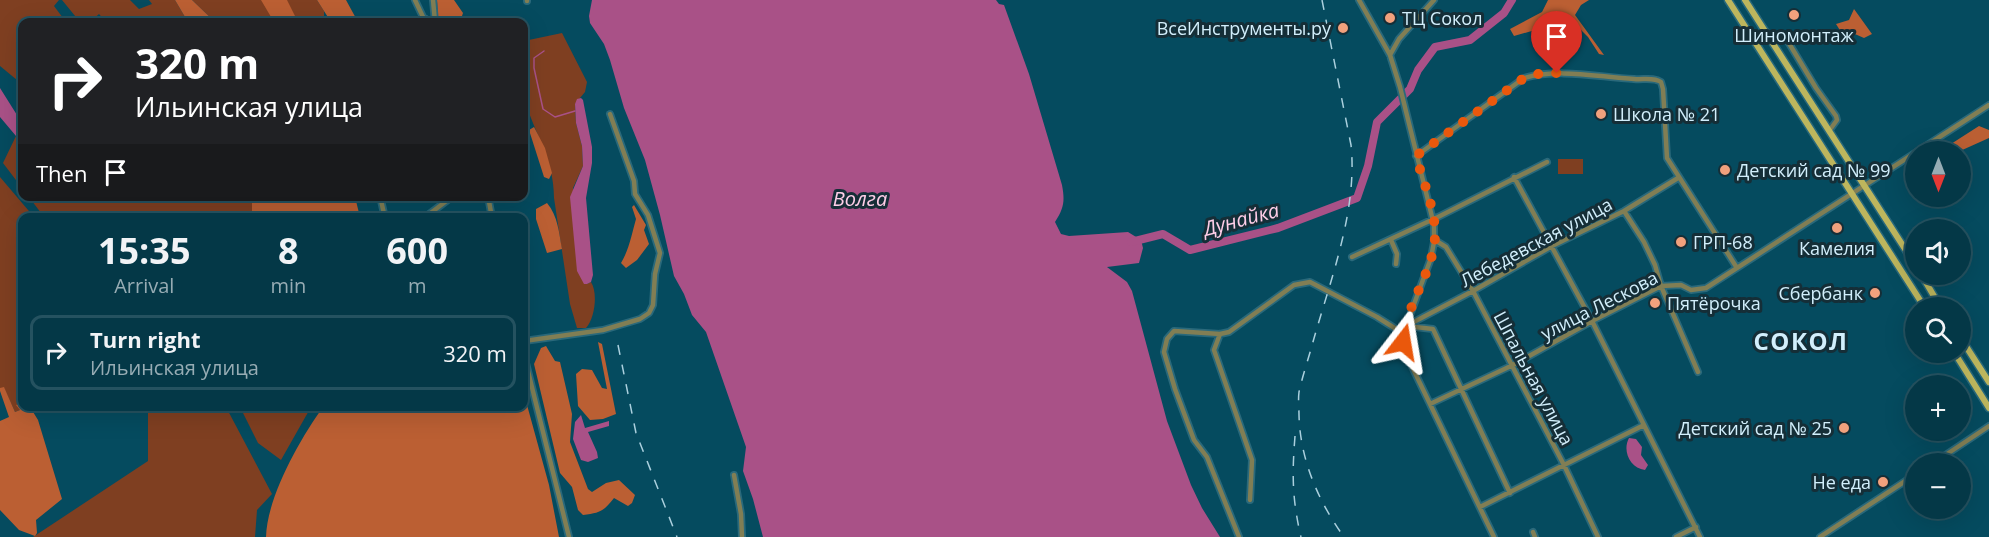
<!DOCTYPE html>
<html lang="en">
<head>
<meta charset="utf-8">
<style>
  :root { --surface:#043847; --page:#124352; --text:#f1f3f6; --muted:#97acb4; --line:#255260 }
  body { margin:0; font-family:"Open Sans",sans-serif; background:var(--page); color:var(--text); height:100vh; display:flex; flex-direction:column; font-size:22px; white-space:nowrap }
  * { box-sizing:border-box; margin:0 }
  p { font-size:20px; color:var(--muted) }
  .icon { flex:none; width:33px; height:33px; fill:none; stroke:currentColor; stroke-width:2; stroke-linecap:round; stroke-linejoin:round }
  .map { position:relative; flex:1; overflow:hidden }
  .panel { position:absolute; left:18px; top:213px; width:510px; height:198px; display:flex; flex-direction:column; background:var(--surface); border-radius:12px; box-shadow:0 6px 24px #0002,0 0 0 2px var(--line) }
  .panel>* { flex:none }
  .guide { position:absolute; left:18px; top:18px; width:510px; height:183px; border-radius:12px; box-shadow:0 6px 24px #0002,0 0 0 2px var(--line); background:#202124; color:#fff; overflow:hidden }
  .needle { width:39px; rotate:180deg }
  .fabs { position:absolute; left:1905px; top:141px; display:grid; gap:12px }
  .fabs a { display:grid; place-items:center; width:66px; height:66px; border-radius:50%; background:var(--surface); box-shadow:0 6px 24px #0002,0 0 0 2px var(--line); font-size:30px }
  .pin { position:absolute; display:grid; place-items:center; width:51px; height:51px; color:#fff; margin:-62px -26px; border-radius:50% 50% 50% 0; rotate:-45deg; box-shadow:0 0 6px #0007 }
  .pin .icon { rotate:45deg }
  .me { position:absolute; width:66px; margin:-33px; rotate:14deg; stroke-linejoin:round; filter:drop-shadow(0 0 4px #0008) }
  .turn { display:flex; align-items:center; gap:21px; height:126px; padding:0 18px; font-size:27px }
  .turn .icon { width:78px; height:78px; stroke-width:2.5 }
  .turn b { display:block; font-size:42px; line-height:51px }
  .then { display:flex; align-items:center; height:57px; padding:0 18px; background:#0003; gap:12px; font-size:22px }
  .eta { display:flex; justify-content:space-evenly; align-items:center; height:102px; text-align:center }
  .eta b { font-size:36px; font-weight:700; line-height:42px }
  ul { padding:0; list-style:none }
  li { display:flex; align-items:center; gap:18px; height:75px; margin:0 12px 9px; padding:0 6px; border:3px solid var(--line); border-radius:12px }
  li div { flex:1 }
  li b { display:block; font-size:22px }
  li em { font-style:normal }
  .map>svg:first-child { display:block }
</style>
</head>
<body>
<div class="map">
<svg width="1989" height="537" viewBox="0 0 1989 537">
  <rect width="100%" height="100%" fill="#054b5f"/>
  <path fill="#7f3f21" d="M0,0H59L54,6L66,22H58L55,19V22H22V87L17,80L0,66Z
    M62,0H130L139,9L152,4L149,0H175L188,22H106L99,14L90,22H80Z
    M192,0H317L324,11V22H215Z
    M562,33L587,82L585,92L575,104L576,123L582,146L583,166L573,188L587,284L591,282C598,293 595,318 586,328H577L570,304L554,198C554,157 533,133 524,96C520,79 524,58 524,41Z
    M22,131V188L3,163L16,136Z
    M1558,159H1583V174H1558Z
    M0,177L34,217L22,218V403L17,405L20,410L15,412L4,388H0Z
    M29,197H252V217H249L248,215L241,218L44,217Z
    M148,407H226L272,494L257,510L255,537H33L148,461Z
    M240,407H311L281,460L258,443Z"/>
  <path fill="#bb5f33" d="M175,0H192L215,22H188Z
    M261,0H287L298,22H274Z
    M317,0H346L358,22H331Z
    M437,0H454L463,13L460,22H441L438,18Z
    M1548,0H1589L1581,5L1575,15L1604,55L1599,54L1588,37L1572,21L1559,31L1549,26L1514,36L1510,29L1542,12Z
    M1854,9L1872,34L1864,38L1848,31L1841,32L1836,24L1849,20Z
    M1979,126L1989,130V138L1960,151H1940Z
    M534,127L545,148L552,173L549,179L544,177L529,130Z
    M252,197H355L360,217H252Z
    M547,203C558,216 559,233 562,249L547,253L536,219V209Z
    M634,205L646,225L644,230L649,244L637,260L626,268L621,263C629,250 632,233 636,219L632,207Z
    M598,342L602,344L616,414L603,419L590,420L578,406L576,374L582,369L592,370L602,388L607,389Z
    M546,346L555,361L560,362L572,414L570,442L588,489L592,492L606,483L619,480L635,495L632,503L628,506L614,498C604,511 600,513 583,515L578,510L572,487L560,473L534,364L541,348Z
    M4,387L15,412L20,410L16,405L22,403V406L30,407L38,420L62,499L36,520L37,533L35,536L19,530L0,510V421L9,417L0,391V388Z
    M524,394L549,485L559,537H266C267,497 300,439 323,407L524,406Z"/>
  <path fill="#a95187" d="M592,0H996L999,4L1004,5L1029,74L1062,185C1065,201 1064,208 1055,222L1061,234L1069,236L1128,232L1141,240L1143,248L1139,263L1107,267L1127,282L1132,291L1167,421L1191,485L1202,508L1220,537H763L753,499L743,471L746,447L706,332L692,315L684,294L674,276L660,215L645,160L624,108L610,60L604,44L590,23L589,16Z
    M0,88L22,123V131L16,136L0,117Z
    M581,98L583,100L592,147V163L586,198L593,275L591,282L587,284H584L577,271L570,197L583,166L582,146L576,123L575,104L577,99Z
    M581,415L585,428L609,421V426L588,432L597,452L598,458L588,462L581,460L573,439L575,422Z
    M1629,438L1636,439L1642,447L1641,455L1648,465L1645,470C1630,468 1622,451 1629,438Z"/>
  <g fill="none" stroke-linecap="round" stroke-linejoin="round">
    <path stroke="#a95187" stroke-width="1.5" d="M544,51L534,58V68L543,109L555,117L575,111"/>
    <path stroke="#a95187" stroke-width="8" d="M1131,242L1163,234L1190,250L1278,228L1357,198L1368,166L1377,122L1410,89L1418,70L1435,47L1470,40L1504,13L1512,0"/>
    <g stroke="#2a697b" stroke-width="8">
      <path id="minor" d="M415,0L423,17L430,22
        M433,0L435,22
        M527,0V1
        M1359,0L1390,55L1400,87L1434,225V242L1431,258L1406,326L1404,334V350L1494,537
        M1784,35L1816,88L1836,116L1837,120L1829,131
        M1390,55L1399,39L1434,0
        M1416,156L1524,78C1560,68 1597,77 1634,79C1643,80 1654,77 1661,82L1663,89L1667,158L1737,268
        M1514,177L1592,321L1700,537
        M380,196L385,218
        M488,196L492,218
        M1624,211L1644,242L1655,265L1661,286L1698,372
        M424,218L453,196
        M1391,240L1397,254L1396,264
        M1434,242H1438L1446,247L1473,291L1564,465L1598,537
        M1352,257L1438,217L1547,162
        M1406,326L1473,291L1552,246L1624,211L1678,178
        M1406,326L1433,329L1510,493
        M1220,334L1214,350L1252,460L1250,500
        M524,341L603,330L640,319L649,313L653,305L655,274L660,253L648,215L635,194L634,181L610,114
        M524,355L569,537
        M1430,404L1513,365L1592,321L1661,286L1681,285L1691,290L1706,288L1989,105
        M1932,464L1989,426
        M734,475L741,514L742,537
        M1480,507L1644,425
        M1533,532L1535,537
        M1239,537L1207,457L1194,440L1175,389L1164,352L1167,339L1174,331L1220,334L1229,332L1294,285L1310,282L1377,317L1404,334
        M1676,537L1696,527
        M1820,537L1916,474"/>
    </g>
    <g stroke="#2a697b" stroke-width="9">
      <path id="major" d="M1728,0L1925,308
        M1745,0L1916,266
        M1921,274L1941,308
        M1960,337L1989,382
        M1954,352L1989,408"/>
    </g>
    <use href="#minor" stroke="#817e54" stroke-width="4.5"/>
    <use href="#major" stroke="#bdb65d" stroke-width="6"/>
    <path stroke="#abd0de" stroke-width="1.5" stroke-dasharray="10 10" stroke-linecap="butt" d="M1322,0L1351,145C1358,212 1329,283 1311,349C1307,363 1302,378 1299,392C1298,400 1299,408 1299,415C1300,459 1318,501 1344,537
      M618,345L636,433L677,537
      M1295,436C1292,474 1292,499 1301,537"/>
  </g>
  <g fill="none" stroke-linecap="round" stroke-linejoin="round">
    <path stroke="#ea580c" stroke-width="10" stroke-dasharray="0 18" d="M1403,342C1405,305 1433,274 1435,237C1436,210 1423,182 1416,156L1524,78L1537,74L1557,73"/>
  </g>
  <g fill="#f1a17d" stroke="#152e37" stroke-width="2">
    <circle cx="1794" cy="15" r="6"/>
    <circle cx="1390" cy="18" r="6"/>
    <circle cx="1343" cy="28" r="6"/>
    <circle cx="1601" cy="114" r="6"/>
    <circle cx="1725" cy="170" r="6"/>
    <circle cx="1837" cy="228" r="6"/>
    <circle cx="1681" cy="242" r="6"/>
    <circle cx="1875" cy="293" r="6"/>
    <circle cx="1655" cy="303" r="6"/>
    <circle cx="1844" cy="428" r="6"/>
    <circle cx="1883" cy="482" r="6"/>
  </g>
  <g text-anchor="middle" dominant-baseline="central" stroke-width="6" stroke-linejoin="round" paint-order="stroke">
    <g font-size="18" fill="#d2effc" stroke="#152e37" text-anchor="start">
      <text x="1402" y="18">ТЦ Сокол</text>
      <text x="1331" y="28" text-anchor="end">ВсеИнструменты.ру</text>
      <text x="1794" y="35" text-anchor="middle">Шиномонтаж</text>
      <text x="1613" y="114">Школа № 21</text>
      <text x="1737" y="170">Детский сад № 99</text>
      <text x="1693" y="242">ГРП-68</text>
      <text x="1837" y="248" text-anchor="middle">Камелия</text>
      <text x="1863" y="293" text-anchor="end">Сбербанк</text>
      <text x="1667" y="303">Пятёрочка</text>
      <text x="1832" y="428" text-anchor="end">Детский сад № 25</text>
      <text x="1871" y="482" text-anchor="end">Не еда</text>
    </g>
    <g font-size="18" fill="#d2effc" stroke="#152e37">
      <text transform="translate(1536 242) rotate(-28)">Лебедевская улица</text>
      <text transform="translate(1599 305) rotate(-27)">улица Лескова</text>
      <text transform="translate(1534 378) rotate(62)">Шпальная улица</text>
    </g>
    <g font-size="20" font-style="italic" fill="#ffcee8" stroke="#152e37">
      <text x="860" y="198">Волга</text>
      <text transform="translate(1241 219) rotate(-15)">Дунайка</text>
    </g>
    <g font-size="24" font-weight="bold" letter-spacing="1.5" fill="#d2effc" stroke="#152e37">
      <text x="1801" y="340">СОКОЛ</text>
    </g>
  </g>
</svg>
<div class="fabs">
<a><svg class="needle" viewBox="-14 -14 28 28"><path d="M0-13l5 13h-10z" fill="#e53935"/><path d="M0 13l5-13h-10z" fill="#97acb4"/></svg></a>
<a><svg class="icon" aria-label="sound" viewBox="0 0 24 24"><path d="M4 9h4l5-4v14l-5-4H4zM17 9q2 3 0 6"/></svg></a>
<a><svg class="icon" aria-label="search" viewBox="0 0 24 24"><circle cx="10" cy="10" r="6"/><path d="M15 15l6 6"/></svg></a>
<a>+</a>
<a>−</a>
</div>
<div class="pin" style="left:1557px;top:73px;background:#d93025"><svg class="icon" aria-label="arrive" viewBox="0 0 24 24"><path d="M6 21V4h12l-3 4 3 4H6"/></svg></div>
<svg class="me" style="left:1403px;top:342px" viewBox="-20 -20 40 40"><path d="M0-17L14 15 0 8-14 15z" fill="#ea580c" stroke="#fff" stroke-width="4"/></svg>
<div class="guide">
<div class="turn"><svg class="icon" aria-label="right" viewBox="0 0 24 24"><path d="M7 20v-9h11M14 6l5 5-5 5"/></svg><div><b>320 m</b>Ильинская улица</div></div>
<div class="then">Then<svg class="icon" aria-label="arrive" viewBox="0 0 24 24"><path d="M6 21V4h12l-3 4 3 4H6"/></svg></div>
</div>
<section class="panel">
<div class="eta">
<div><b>15:35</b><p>Arrival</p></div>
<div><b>8</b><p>min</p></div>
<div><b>600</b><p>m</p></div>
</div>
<ul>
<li><svg class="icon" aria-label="right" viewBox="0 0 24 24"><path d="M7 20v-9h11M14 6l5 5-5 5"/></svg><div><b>Turn right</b><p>Ильинская улица</p></div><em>320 m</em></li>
</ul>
</section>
</div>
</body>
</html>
